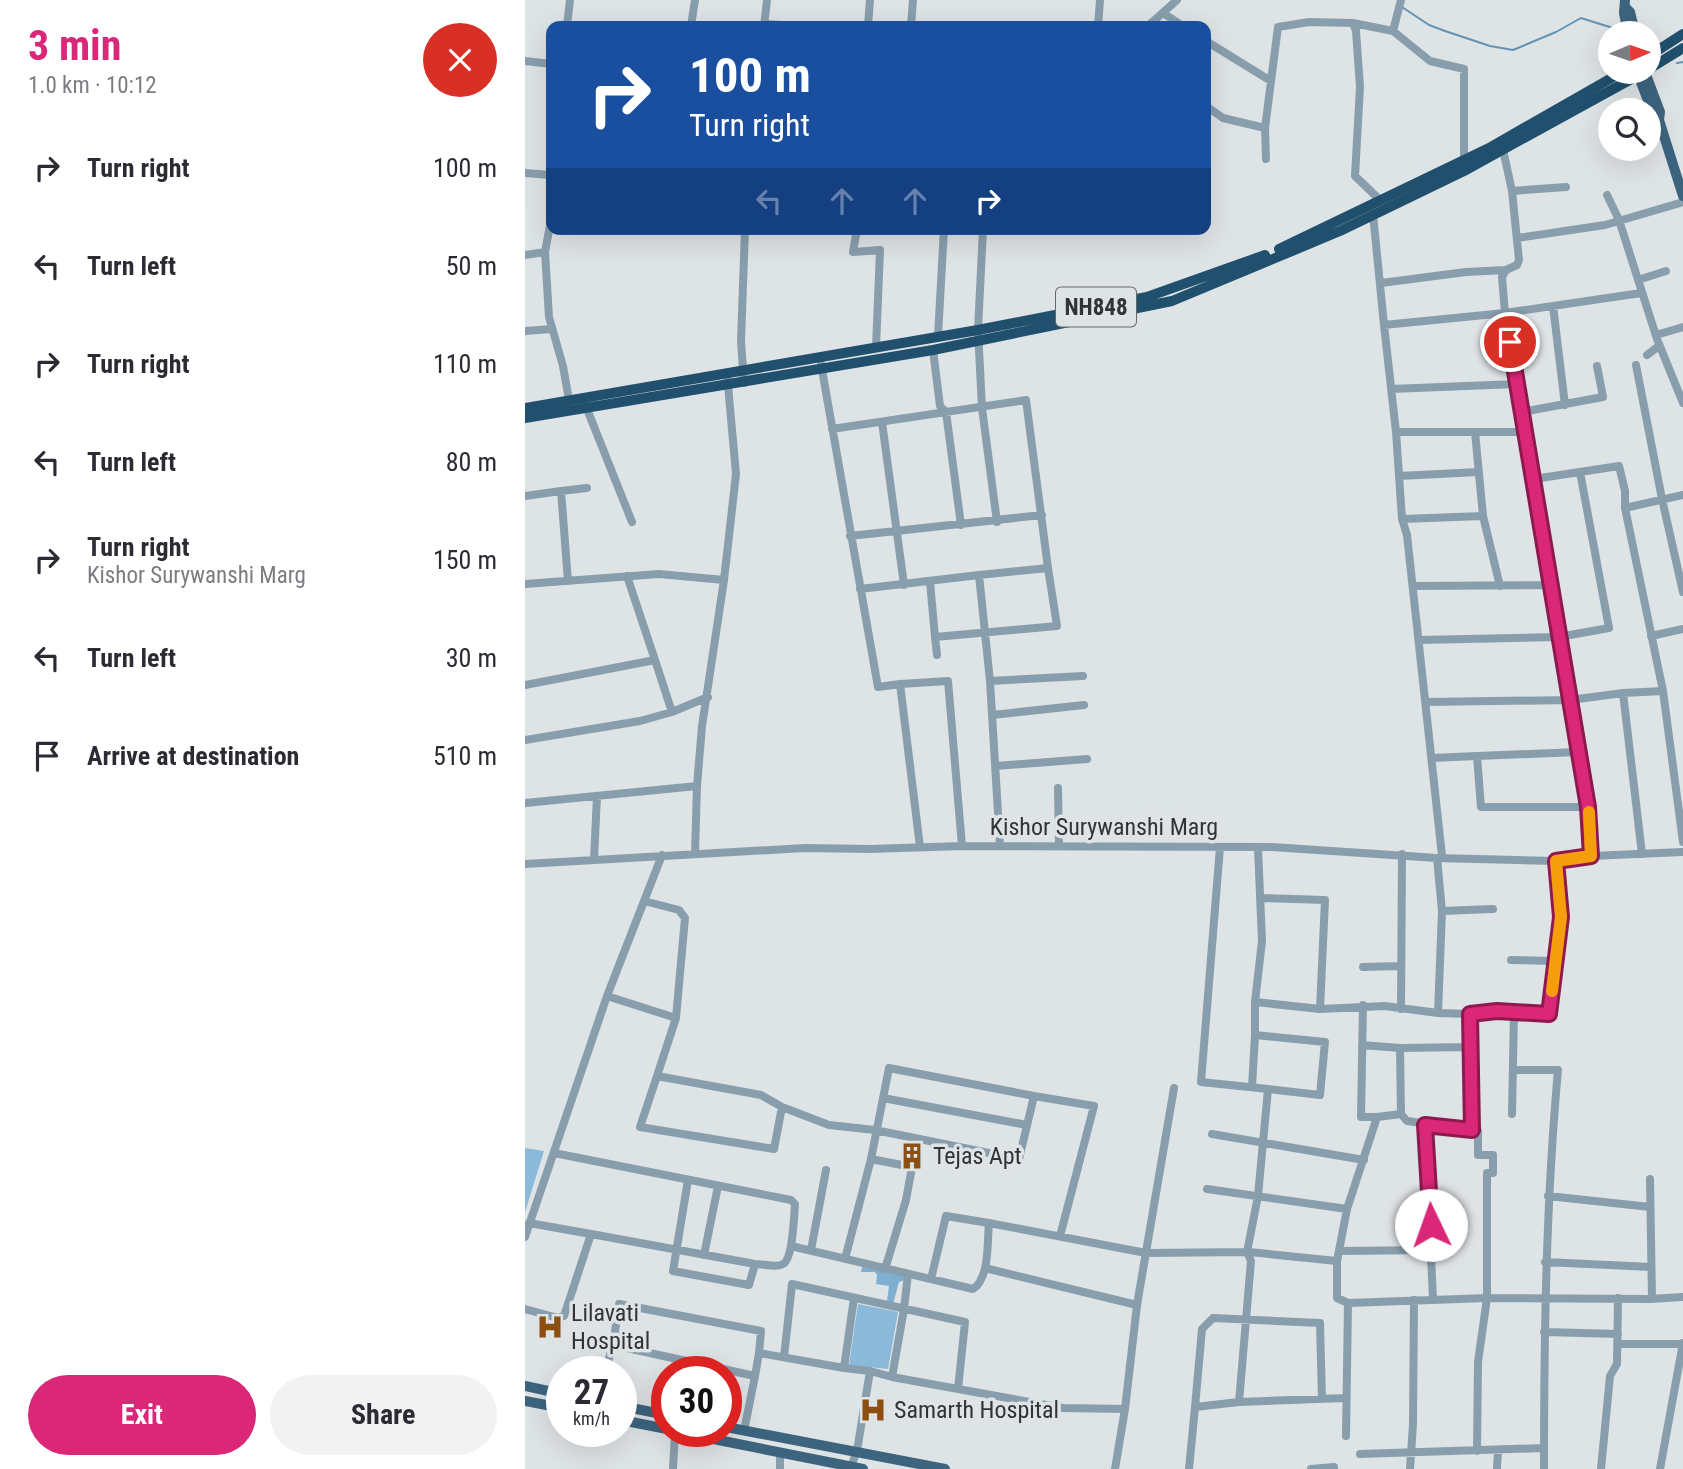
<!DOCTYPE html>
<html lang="en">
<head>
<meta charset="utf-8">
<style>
  :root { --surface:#fff; --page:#f2f2f3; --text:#2b2b33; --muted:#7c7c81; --accent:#db2777 }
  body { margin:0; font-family:"Roboto Condensed",sans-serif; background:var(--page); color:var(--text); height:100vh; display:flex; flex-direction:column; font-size:26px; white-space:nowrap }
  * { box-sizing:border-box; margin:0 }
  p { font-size:23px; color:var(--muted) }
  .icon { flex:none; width:38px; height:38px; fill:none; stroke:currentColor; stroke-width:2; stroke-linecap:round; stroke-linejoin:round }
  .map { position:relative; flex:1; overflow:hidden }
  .sheet { display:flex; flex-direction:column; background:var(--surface); width:525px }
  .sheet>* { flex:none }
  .hud { position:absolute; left:21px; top:21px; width:665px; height:214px; border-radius:14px; box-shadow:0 7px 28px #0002; background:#1a4fa0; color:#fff; overflow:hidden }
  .needle { width:46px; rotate:88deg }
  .fabs { position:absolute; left:1073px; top:21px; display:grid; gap:14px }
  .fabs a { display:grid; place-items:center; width:63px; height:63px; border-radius:50%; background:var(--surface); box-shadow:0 7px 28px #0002; font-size:35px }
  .speed { position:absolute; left:21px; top:1356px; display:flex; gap:14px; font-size:35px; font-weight:700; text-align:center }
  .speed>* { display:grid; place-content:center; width:91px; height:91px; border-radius:50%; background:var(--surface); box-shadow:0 7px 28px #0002; line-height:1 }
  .speed small { font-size:18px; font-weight:400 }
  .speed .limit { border:10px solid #d22; background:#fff; color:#111 }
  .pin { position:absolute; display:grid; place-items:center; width:60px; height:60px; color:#fff; margin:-30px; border:4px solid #fff; border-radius:50%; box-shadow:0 2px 7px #0007 }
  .me { position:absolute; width:77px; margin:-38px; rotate:357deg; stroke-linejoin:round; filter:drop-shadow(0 0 5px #0008) }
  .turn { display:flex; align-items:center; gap:24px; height:147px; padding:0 28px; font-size:32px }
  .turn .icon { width:91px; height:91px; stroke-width:2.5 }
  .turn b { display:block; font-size:49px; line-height:60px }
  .lanes { display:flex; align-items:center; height:66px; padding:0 28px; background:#0003; justify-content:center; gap:35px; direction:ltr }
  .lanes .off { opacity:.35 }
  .round { display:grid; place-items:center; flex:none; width:74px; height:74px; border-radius:37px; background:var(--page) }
  .overview { display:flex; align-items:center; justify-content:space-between; height:119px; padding:0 28px }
  h1 { font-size:42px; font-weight:700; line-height:52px; color:var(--accent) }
  .button { display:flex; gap:14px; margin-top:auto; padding:14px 28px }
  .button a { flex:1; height:80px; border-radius:42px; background:var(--accent); color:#fff; font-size:28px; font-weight:700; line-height:80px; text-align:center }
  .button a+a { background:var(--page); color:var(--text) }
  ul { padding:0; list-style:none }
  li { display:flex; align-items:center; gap:21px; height:98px; padding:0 28px }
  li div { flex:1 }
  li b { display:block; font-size:26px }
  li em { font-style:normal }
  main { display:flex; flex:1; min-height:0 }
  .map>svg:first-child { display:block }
</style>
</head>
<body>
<main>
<section class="sheet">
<div class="overview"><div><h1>3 min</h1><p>1.0 km · 10:12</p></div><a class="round" style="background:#d93025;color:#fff"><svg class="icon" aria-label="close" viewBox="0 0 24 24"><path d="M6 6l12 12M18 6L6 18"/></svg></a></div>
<ul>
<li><svg class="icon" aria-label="right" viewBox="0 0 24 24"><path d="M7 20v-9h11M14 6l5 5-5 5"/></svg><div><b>Turn right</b></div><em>100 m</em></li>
<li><svg class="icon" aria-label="left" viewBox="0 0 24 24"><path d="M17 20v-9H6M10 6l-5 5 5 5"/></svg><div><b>Turn left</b></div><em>50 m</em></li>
<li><svg class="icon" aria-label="right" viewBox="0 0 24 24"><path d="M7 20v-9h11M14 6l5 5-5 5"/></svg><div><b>Turn right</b></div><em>110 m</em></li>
<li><svg class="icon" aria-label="left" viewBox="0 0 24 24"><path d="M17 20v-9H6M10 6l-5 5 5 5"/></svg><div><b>Turn left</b></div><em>80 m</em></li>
<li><svg class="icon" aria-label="right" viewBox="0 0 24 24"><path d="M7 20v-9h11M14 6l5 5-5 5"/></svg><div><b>Turn right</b><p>Kishor Surywanshi Marg</p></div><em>150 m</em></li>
<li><svg class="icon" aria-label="left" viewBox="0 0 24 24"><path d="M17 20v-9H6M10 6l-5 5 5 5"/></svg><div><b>Turn left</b></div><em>30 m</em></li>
<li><svg class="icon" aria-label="arrive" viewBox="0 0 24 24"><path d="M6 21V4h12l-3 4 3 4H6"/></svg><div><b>Arrive at destination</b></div><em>510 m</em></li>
</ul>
<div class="button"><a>Exit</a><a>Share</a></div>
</section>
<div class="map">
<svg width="1158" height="1469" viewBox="0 0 1158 1469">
  <rect width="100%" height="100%" fill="#dee3e6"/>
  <path fill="#8ab9d9" d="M0,1148L19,1151L0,1212Z
    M333,1304L373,1312L363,1369L324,1365Z"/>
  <path fill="#7eafd1" d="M337,1267L381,1275L380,1280L374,1282L368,1304L362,1301L364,1286L351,1284L352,1275L350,1272H336Z"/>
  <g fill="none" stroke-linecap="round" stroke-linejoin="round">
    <path stroke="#6393b4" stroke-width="2" d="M877,7L904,25L920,31L965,46L988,50L1031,32L1056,18L1088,28L1092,33
      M1124,43V44
      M1152,63L1158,62"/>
    <path stroke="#899ead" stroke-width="8" d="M638,13L658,26
      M828,23L868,31L905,61L939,69V160
      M240,24L275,26
      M42,26L45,0
      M166,26L170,0
      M239,26L242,0
      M343,26L345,0
      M386,26L388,0
      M573,26L575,0
      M623,26L652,0
      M868,31L876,0
      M681,41L746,81
      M0,61L26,64
      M681,106L698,118L740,128
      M977,145L987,191L994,260L992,265L981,270L977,277L980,313L1063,807L1066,856
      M741,159L740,128L753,27L784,22L828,23L831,31L835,87L830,176L856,201
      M0,173L26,175
      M987,191L1041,187
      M1082,195L1094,220L1132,339L1158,403
      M848,214L859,325L980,313L1116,293
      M26,220L20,252L24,317L38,366L45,406
      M332,229L328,252L355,250L351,347
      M458,229L453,330L457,408L472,522
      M992,238L1080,225L1158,202
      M0,255L20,252
      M1113,280L1141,271
      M856,283L941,272L981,270
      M1028,306L1040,405
      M859,325L871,432L877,519L882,535L917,856
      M0,331L27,329
      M1131,335L1158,327
      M413,336L419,229
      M408,350L415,406L421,412L436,525
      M1122,355L1134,346
      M296,364L353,687L375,684
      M1111,365L1137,499L1158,592
      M219,383L216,341L220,229
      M866,389L992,384
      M60,404L107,522
      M997,412L1078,397L1072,366
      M357,422L379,585
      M307,429L501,400L523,568L454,575L465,681L475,846
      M871,432H1000
      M950,432L958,516L975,586
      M874,476L954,472
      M1009,479L1094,466L1100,491V508L1138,691
      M0,496L36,491
      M1100,508L1158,495
      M877,519L958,516
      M325,536L517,515
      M102,576L130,660
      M43,581L36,491L62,488
      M405,582L410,637
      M0,584L134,574L199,580L211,474L202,374
      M888,586L1025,585
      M335,589L454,575
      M1126,636L1158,629
      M894,640L1034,637L1084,628L1055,472
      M412,655L410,637L532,626L523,568
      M465,681L558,676
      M0,685L130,660L147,712
      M1098,693L1117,854
      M901,702L1045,700L1098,693L1138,691L1158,842
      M467,715L559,705
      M0,740L115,721L147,712L183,697
      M1053,752L952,756L956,807H1063
      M907,758L952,756
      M471,766L562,759
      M172,786L177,726L199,580
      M533,788L534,845
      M0,803L172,786L170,854
      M395,847L375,684L423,681L437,846
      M695,847L676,1082L743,1089L733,1196L722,1252L726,1261L714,1402
      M912,858L917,911L913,1013
      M69,860L72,796
      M0,864L280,848L346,849L437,846L747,847L912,858L1031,861L1066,856L1158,852
      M119,901L154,910L160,918L151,1018
      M917,911L968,909
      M986,960L1030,961
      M838,967L876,966
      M82,996L151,1018L132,1076
      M730,1002L795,1009L800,900L736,898
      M838,1005L836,1117H852
      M795,1009L860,1006L913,1013L945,1014L972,1011L1024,1014L1036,917L1031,861
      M876,1009L877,854
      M945,1014L947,1130L953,1131V1155H968V1173H962V1298L953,1362L952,1451
      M730,1035L800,1042L795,1095L743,1089
      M837,1045L875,1048L876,1114
      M875,1048L947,1047
      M989,1070H1033C1021,1203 1019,1336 1019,1469
      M727,1087L730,1035V1002L737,941L733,848
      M358,1098L502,1125
      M257,1107L249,1149L115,1127L132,1076L236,1095L257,1107L304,1125L350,1130L494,1159L509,1096L569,1106L535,1236
      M987,1114L989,1012
      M900,1125L908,1299
      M687,1134L839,1160
      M346,1159L387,1167L381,1200L360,1269
      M1125,1179L1127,1299
      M163,1180L148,1271L224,1285L230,1264
      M682,1189L822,1209
      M1023,1196L1125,1207
      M4,1223L66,1234
      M0,1237L82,996L137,855
      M266,1246L448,1289C465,1278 462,1242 464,1223L621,1253L724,1252L812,1261L822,1209L852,1117L876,1114L882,1121L947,1130
      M286,1250L301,1170
      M814,1251L907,1250
      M179,1255L193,1186
      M320,1259L346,1159L364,1068L509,1096
      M812,1261V1298L823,1303
      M1020,1262L1126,1267
      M460,1268L612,1305
      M406,1279L421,1216L464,1223
      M0,1309L33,1318L39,1316L66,1234L230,1264C238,1264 252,1268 258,1264C268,1259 269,1216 270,1204L266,1200L29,1153
      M1019,1332L1093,1334
      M1093,1344H1158
      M88,1345L230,1376L234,1353L319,1368L345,1371L367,1377L538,1408L600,1409
      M259,1357L267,1284L440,1322L433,1389
      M319,1368L329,1298
      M80,1372L88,1345L94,1304L236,1331L234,1353
      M367,1377L379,1309L383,1274
      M670,1407L677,1329L688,1318L795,1323L797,1399
      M219,1431L230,1376
      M821,1436L823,1303L962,1298L1124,1299L1158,1297
      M835,1454L1019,1448
      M148,1469L150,1432
      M255,1469V1452
      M325,1469L332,1451L345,1371
      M590,1469L600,1409L612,1305L649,1088
      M664,1469L670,1407L714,1402L821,1398
      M786,1469L809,1467V1469
      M885,1469L888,1424L889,1300
      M972,1469L973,1450
      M1076,1469L1085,1376L1092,1364L1093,1298
      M1135,1469L1158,1343"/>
    <path stroke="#3d647f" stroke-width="10" d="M1100,0L1099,13L1103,33
      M1101,8L1105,12L1110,33
      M1112,72L1129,116L1134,120
      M1120,72L1135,112L1134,120L1158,196
      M0,1386L37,1394
      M0,1401L37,1408
      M96,1406L142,1415
      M96,1420L142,1429
      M201,1427L420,1469
      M153,1432L338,1469"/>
    <path stroke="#20506d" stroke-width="10" d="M1124,56L1158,34
      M1124,69L1158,48
      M754,249L964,148L1097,72
      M0,408L453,330L622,297L740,255
      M0,418L408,350L647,301L815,231L939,171L1119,72"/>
  </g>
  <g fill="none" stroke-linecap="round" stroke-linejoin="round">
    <g stroke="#8e194d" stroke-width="18">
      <path id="route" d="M906,1225L900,1125L947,1130L945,1014L972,1011L1024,1014L1036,917L1031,861L1066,856L1063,807L985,342"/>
    </g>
    <use href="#route" stroke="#db2777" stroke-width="12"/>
    <path stroke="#f59e0b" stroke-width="12" d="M1027,991L1036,917L1031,861L1066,856L1064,812"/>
  </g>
  <defs>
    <g id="building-bare" transform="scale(2.1)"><path d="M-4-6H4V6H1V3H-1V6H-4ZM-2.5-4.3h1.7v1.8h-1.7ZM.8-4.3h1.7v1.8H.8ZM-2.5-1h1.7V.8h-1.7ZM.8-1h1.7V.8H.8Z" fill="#8c4f10" stroke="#dee3e6" stroke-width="2.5" paint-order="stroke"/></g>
    <g id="hospital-bare" transform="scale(2.1)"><path d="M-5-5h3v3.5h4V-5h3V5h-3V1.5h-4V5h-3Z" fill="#8c4f10" stroke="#dee3e6" stroke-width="2.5" paint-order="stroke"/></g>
  </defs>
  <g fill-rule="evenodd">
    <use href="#building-bare" x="387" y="1156"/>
    <use href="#hospital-bare" x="25" y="1327"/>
    <use href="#hospital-bare" x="348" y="1410"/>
  </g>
  <g text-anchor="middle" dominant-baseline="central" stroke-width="7" stroke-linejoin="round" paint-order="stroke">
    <rect fill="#dee3e6" stroke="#656869" stroke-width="2" x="531" y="287.5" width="80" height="39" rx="5"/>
    <g font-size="23" font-weight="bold" fill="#313334">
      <text x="571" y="307">NH848</text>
    </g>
    <g font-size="24" fill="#313334" stroke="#dee3e6">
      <text x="579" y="827">Kishor Surywanshi Marg</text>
    </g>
    <g font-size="24" fill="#313334" stroke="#dee3e6" text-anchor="start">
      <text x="408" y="1156">Tejas Apt</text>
      <text x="46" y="1313">Lilavati<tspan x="46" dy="28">Hospital</tspan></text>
      <text x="369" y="1410">Samarth Hospital</text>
    </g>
  </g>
</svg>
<div class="fabs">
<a><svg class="needle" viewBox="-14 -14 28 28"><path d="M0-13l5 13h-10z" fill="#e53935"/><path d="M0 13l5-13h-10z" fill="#7c7c81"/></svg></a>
<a><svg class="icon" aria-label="search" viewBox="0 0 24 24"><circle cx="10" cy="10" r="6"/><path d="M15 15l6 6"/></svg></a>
</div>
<div class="speed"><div>27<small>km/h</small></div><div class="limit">30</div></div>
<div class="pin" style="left:985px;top:342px;background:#d93025"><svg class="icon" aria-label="arrive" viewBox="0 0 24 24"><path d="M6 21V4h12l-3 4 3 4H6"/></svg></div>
<svg class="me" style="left:906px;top:1225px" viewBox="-20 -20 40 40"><circle r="19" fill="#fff"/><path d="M0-13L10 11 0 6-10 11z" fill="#db2777"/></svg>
<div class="hud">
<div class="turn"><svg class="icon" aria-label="right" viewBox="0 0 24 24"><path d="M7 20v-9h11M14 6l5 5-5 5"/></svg><div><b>100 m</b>Turn right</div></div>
<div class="lanes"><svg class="icon off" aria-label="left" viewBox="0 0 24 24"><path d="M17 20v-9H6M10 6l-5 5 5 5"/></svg><svg class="icon off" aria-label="ahead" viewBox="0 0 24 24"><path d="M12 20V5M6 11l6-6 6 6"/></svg><svg class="icon off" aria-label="ahead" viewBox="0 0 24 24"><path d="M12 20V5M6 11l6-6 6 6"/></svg><svg class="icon" aria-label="right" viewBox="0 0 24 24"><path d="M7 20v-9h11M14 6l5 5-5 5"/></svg></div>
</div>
</div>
</main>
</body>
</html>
